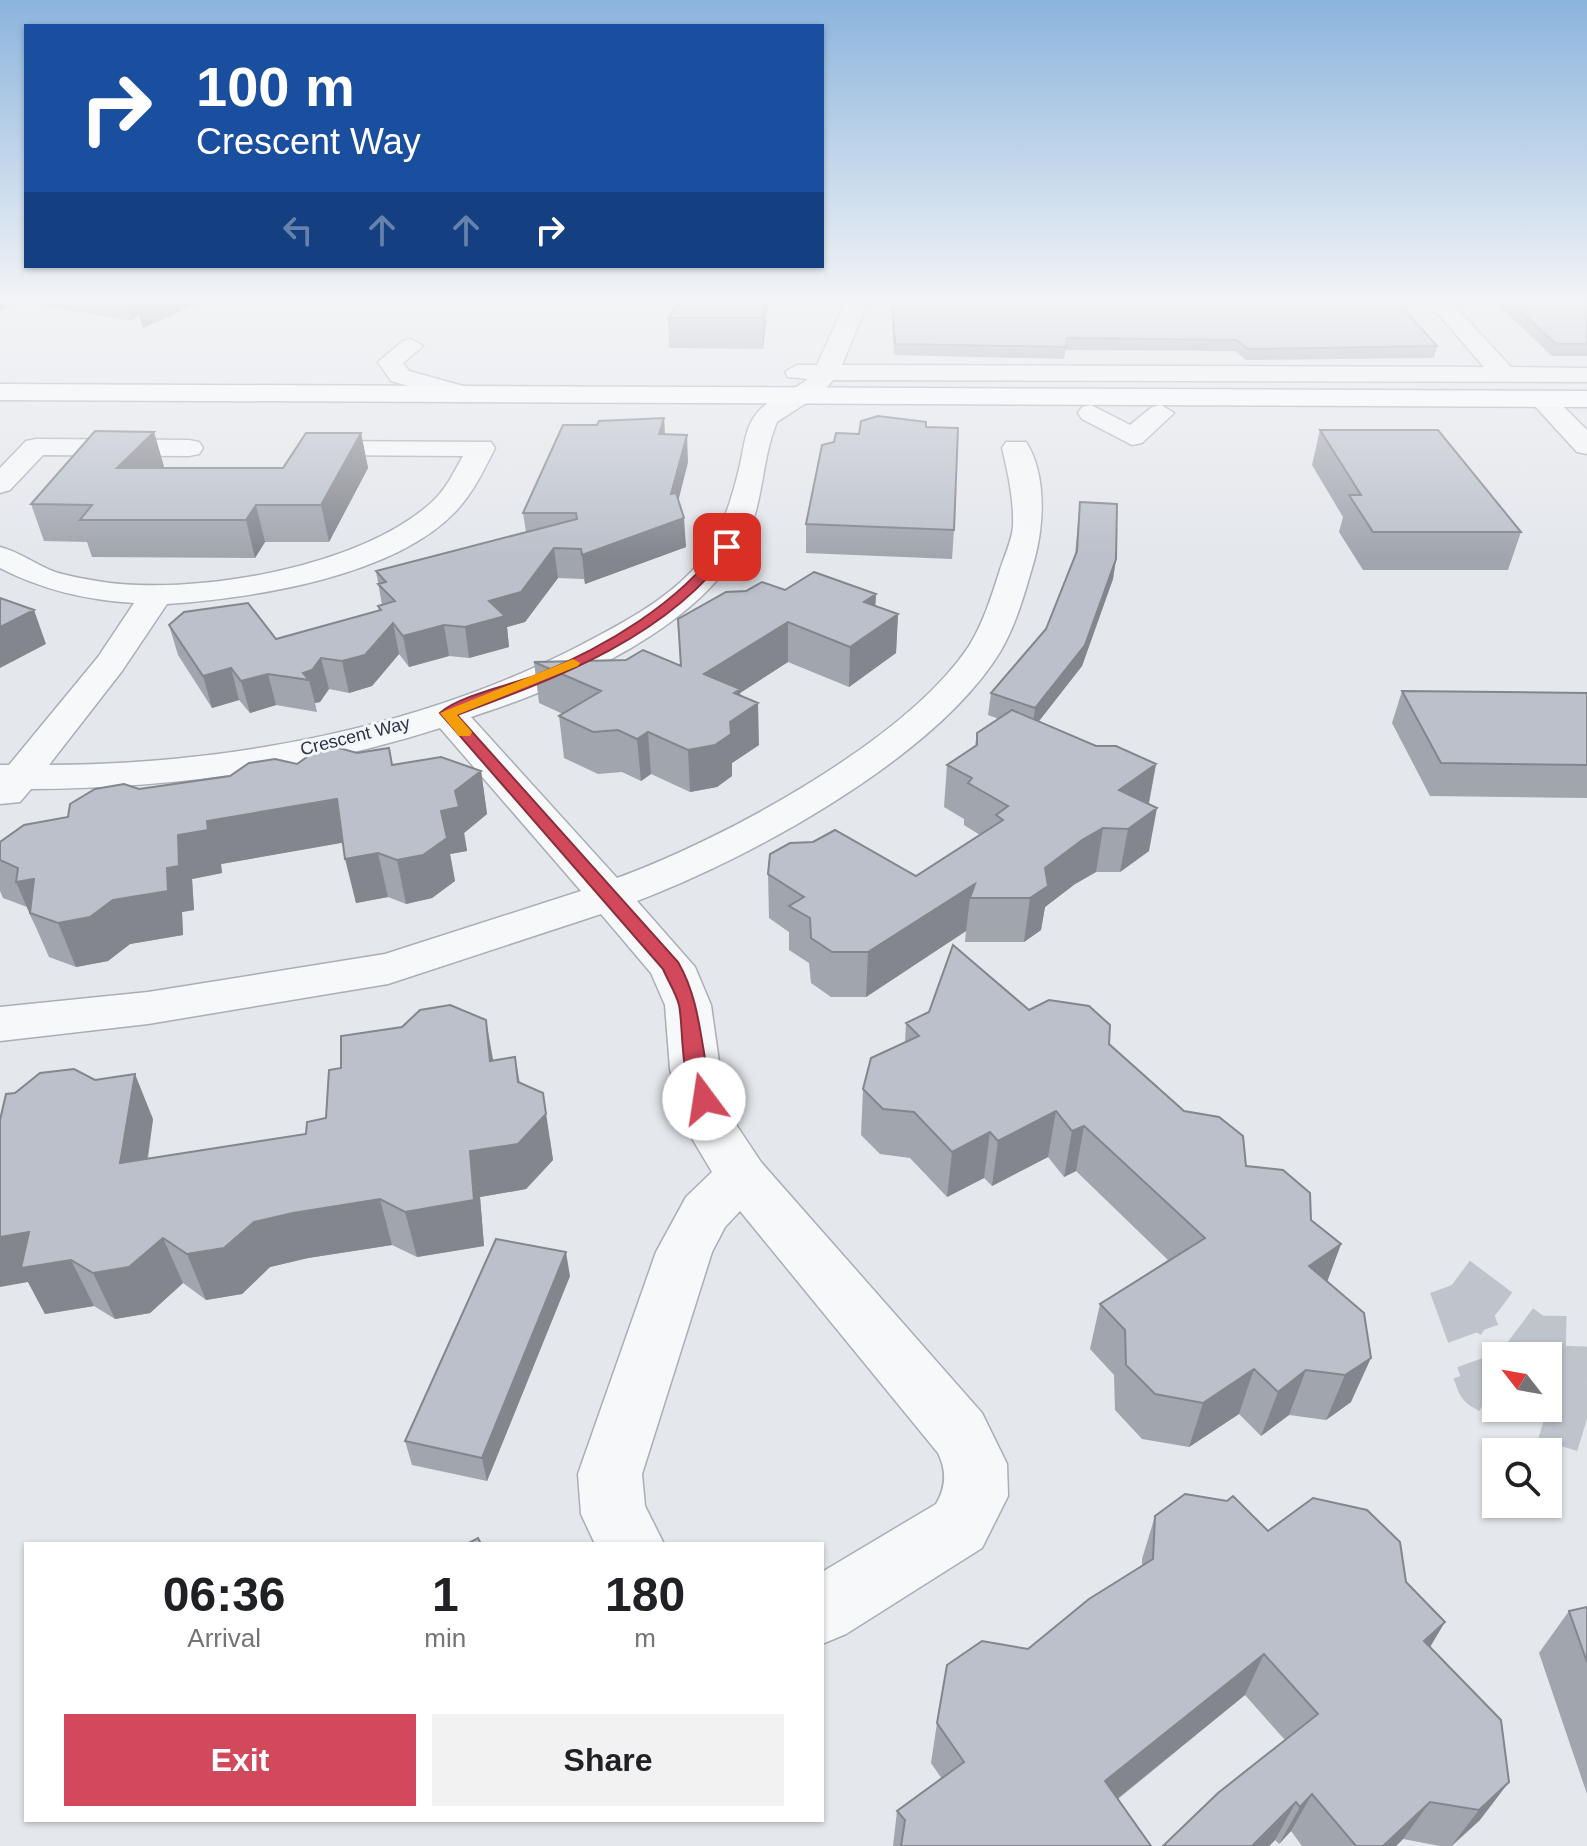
<!DOCTYPE html>
<html lang="en">
<head>
<meta charset="utf-8">
<style>
  :root { --surface:#fff; --page:#f2f2f2; --text:#202124; --muted:#757577; --accent:#d1495b }
  body { margin:0; font-family:Helvetica,sans-serif; background:var(--page); color:var(--text); height:100vh; display:flex; flex-direction:column; font-size:30px; white-space:nowrap }
  * { box-sizing:border-box; margin:0 }
  p { font-size:26px; color:var(--muted) }
  .icon { flex:none; width:44px; height:44px; fill:none; stroke:currentColor; stroke-width:2; stroke-linecap:round; stroke-linejoin:round }
  .map { position:relative; flex:1; overflow:hidden }
  .details { position:absolute; left:24px; top:1542px; width:800px; height:280px; display:flex; flex-direction:column; background:var(--surface); border-radius:0px; box-shadow:0 2px 6px #0004 }
  .details>* { flex:none }
  .guide { position:absolute; left:24px; top:24px; width:800px; height:244px; border-radius:0px; box-shadow:0 2px 6px #0004; background:#1a4fa0; color:#fff; overflow:hidden }
  .needle { width:52px; rotate:301deg }
  .controls { position:absolute; left:1482px; top:1342px; display:grid; gap:16px }
  .controls a { display:grid; place-items:center; width:80px; height:80px; border-radius:0px; background:var(--surface); box-shadow:0 2px 6px #0004; font-size:40px }
  .pin { position:absolute; display:grid; place-items:center; width:68px; height:68px; color:#fff; margin:-34px; border-radius:16px; box-shadow:0 4px 12px #0006 }
  .me { position:absolute; width:88px; margin:-44px; rotate:346deg; stroke-linejoin:round; filter:drop-shadow(0 0 6px #0008) }
  .turn { display:flex; align-items:center; gap:28px; height:168px; padding:0 40px; font-size:36px }
  .turn .icon { width:104px; height:104px; stroke-width:2.5 }
  .turn b { display:block; font-size:56px; line-height:68px }
  .lanes { display:flex; align-items:center; height:76px; padding:0 40px; background:#0003; justify-content:center; gap:40px; direction:ltr }
  .lanes .off { opacity:.35 }
  .eta { display:flex; justify-content:space-evenly; align-items:center; height:136px; text-align:center }
  .eta b { font-size:48px; font-weight:600; line-height:56px }
  .action { display:flex; gap:16px; margin-top:auto; padding:16px 40px }
  .action a { flex:1; height:92px; border-radius:0px; background:var(--accent); color:#fff; font-size:32px; font-weight:600; line-height:92px; text-align:center }
  .action a+a { background:var(--page); color:var(--text) }
  .map>svg:first-child { display:block }
</style>
</head>
<body>
<div class="map">
<svg width="1587" height="1846" viewBox="0 0 1587 1846">
  <rect width="100%" height="100%" fill="#e4e7ec"/>
  <g fill="none" stroke-linecap="round" stroke-linejoin="round">
    <path stroke="#bfc3cb" stroke-width="53" stroke-dasharray="53 26" stroke-linecap="butt" d="M1454,1282L1534,1342L1587,1343
      M1455,1284L1486,1369"/>
    <path stroke="#bfc3cb" stroke-width="67" stroke-dasharray="67 34" stroke-linecap="butt" d="M1485,1367L1489,1378L1496,1382
      M1548,1379L1587,1380
      M1548,1407L1587,1419"/>
    <g stroke="#a9aeb7" stroke-width="3">
      <path id="minor" d="M847,299H869L842,365L1484,367L1425,299H1448L1511,367L1587,368V382L833,380L823,392L777,422C762,457 764,498 748,533C706,628 564,687 471,717L617,878C724,839 906,741 969,646C983,623 991,598 999,573C1003,559 1012,541 1013,526C1014,500 1008,473 1002,448L1006,442H1026C1047,474 1044,526 1034,561C1025,592 1017,623 1000,652C936,757 751,858 637,901L695,967L711,1005L720,1069L737,1126L761,1162L982,1413L1007,1464L1008,1496L982,1548L846,1634L822,1644V1572L936,1504C946,1487 947,1471 938,1453L740,1211L725,1227L712,1252L642,1474L645,1506L664,1544H595L581,1514L578,1474L656,1252L686,1197L712,1172L687,1130L670,1069L665,1005L651,973L601,914L388,984L148,1024L0,1041V1007L148,992L385,954L581,891L440,728C309,770 168,788 31,789L20,802L0,804V765H9L98,657L134,603C86,600 43,590 0,568V547C20,552 36,565 55,572C68,576 84,579 97,581C190,597 362,568 433,501C446,489 454,472 463,456L319,455L309,453L305,447L309,441L491,442L495,448C484,470 473,493 456,511C394,577 253,598 167,604L122,671L49,765C230,764 419,729 581,645C619,625 660,604 691,572C718,544 730,506 739,469C744,450 744,429 757,413C770,397 792,392 808,379L788,377L785,372L797,365H817Z
        M411,339L423,346L403,363L409,371L474,389L478,394L474,399L465,402L391,381L378,362L403,341Z
        M1542,391L1551,394L1587,430V454L1577,452L1533,404L1529,399L1533,394Z
        M1091,405L1130,425L1152,407L1161,405L1174,413L1142,443L1132,445L1082,419L1078,413L1082,407Z
        M36,439L189,440L199,442L203,448L199,454L189,456L43,455L10,490L0,493V468L26,441Z"/>
    </g>
    <g stroke="#a3abb8" stroke-width="3">
      <path id="major" d="M0,384L1587,391V407L0,400Z"/>
    </g>
    <use href="#minor" fill="#f7f8fa" fill-rule="evenodd"/>
    <use href="#major" fill="#fff" fill-rule="evenodd"/>
  </g>
  <path fill="#a1a5ae" d="M0,299H208L143,328L139,315L132,321L21,302L0,310Z
    M682,299H769L763,349L669,348L668,318Z
    M891,299H1395L1437,346L1434,358L1246,360L1235,351L1066,350L1064,359L894,355Z
    M1492,299H1587V356H1552Z
    M664,418L665,434L688,462L678,500L686,547L585,584L584,579L558,578L525,622L507,627L509,647L469,658L449,656L409,667L399,654L372,686L349,693L329,689L320,702L315,703L317,712L276,705L250,713L239,700L212,708L178,655L169,625L276,639L379,611L378,606L382,605L376,571L526,532L523,513L597,425Z
    M926,427L954,530L952,559L806,553V524L859,434Z
    M1320,430L1521,532L1508,570H1363L1339,532L1343,517L1312,465Z
    M154,432L164,467L283,468L361,433L368,468L329,542H265L255,558L92,557L87,542L44,541L31,504Z
    M1080,502L1116,559L1113,579L1082,666L1039,721L1096,746L1156,764L1149,804V851L1120,872H1096L1075,884L1045,907L1041,930L1024,942H965L966,931L866,997H831L811,983L809,963L789,950V932L769,918L768,874L916,876L980,835L964,825V819L944,807L947,765L975,746L977,733L999,719L988,715L991,693L1046,629L1075,555Z
    M785,590L876,594L875,606L898,614L896,653L849,687L788,662L740,693L759,745L732,763V776L717,787L690,792L651,774L641,781L622,772L598,774L564,758L559,716L563,714L539,703L534,662L681,666L746,591Z
    M1402,691L1587,693V798L1430,796L1392,723Z
    M297,764L392,765L481,771L487,814L464,833L467,851L450,854L455,881L432,898L406,904L388,897L356,903L343,842L221,864L222,873L192,879L194,910L182,912L183,935L130,944L108,961L76,967L49,957L27,907L3,898L0,891V842L68,817L139,789L230,776Z
    M1029,1010L1109,1044L1246,1166L1341,1244L1327,1282L1351,1402L1326,1420L1289,1415L1261,1436L1239,1414L1189,1447L1142,1439L1115,1410L1114,1375L1090,1349L1100,1304L1168,1260L1076,1171L1064,1177L1048,1157L992,1186L984,1178L947,1197L910,1158L880,1154L861,1135L863,1089L905,1042L906,1023Z
    M515,1057L520,1083L550,1139L553,1160L526,1189L480,1197L484,1246L417,1257L392,1245L308,1258L270,1267L242,1294L206,1300L183,1283L150,1313L115,1319L94,1306L45,1314L28,1282L153,1119L148,1159L306,1134L326,1118L494,1060Z
    M570,1276L487,1481L412,1465L405,1441Z
    M1155,1516L1268,1531L1406,1582L1430,1647L1501,1720L1480,1820L1452,1846H1440L1403,1839L1396,1846H1302L1291,1831L1279,1844L1275,1840L1269,1846H1163L1285,1740L1245,1695L1118,1799L1151,1846H893L897,1811L942,1779L931,1763L937,1723L1028,1649L1142,1566V1559Z
    M1587,1607V1794L1539,1653L1569,1611Z"/>
  <path fill="#83868d" d="M0,299H20L21,302L0,310Z
    M126,299H208L143,328L139,315L132,321Z
    M765,299H769L763,349L762,318Z
    M664,418L665,444L659,434Z
    M154,432L164,467L117,468Z
    M361,433L368,468L329,542L321,505Z
    M687,435L688,462L673,522L684,518L686,547L585,584L582,555L671,494Z
    M256,505L265,542L255,558L246,520Z
    M554,548L558,578L525,622L507,627L509,647L469,658L465,627L489,601Z
    M1116,559L1113,579L1082,666L1032,730L1035,708Z
    M876,594L874,630L898,614L896,653L849,687L850,647L864,602Z
    M34,610L46,644L0,668V627Z
    M788,622V662L740,693V715L758,703L759,745L732,763V776L717,787L690,792L688,750L704,674Z
    M393,623L399,654L372,686L349,693L342,661Z
    M444,625L449,656L409,667L403,636Z
    M321,658L329,689L320,702L315,703L309,680L303,673Z
    M231,668L239,700L212,708L203,676Z
    M268,674L276,705L250,713L241,681Z
    M648,732L651,774L641,781L637,739Z
    M1156,764L1148,806L1119,790Z
    M481,771L487,814L464,833L467,851L450,854L455,881L432,898L406,904L397,860L455,791Z
    M337,799L347,842L221,864L222,873L192,879L194,910L182,912L183,935L130,944L108,961L76,967L58,923L113,900L167,868L178,835L207,821Z
    M1157,808L1149,851L1120,872L1128,829Z
    M1103,828L1096,872L1075,884L1045,907L1041,930L1024,942L1030,898L1045,868L1082,840Z
    M378,853L388,897L356,903L345,859Z
    M34,879L30,913L35,926L16,882Z
    M975,884L970,898L966,931L866,997L868,952Z
    M486,1020L494,1065L490,1061Z
    M135,1074L153,1119L140,1208L120,1163Z
    M543,1093L553,1160L526,1189L480,1197L484,1246L417,1257L405,1212L470,1151Z
    M1056,1111L1048,1157L992,1186L998,1141Z
    M1084,1126L1076,1171L1064,1177L1072,1131Z
    M990,1132L984,1178L947,1197L952,1152Z
    M380,1199L392,1245L308,1258L270,1267L242,1294L206,1300L187,1254L254,1222L293,1213Z
    M29,1232L71,1260L94,1306L45,1314L28,1282L0,1287V1237Z
    M163,1238L183,1283L150,1313L115,1319L93,1273Z
    M1341,1244L1324,1290L1309,1266Z
    M566,1252L570,1276L487,1481L482,1458Z
    M1371,1358L1351,1402L1326,1420L1345,1375Z
    M1254,1369L1239,1414L1189,1447L1203,1403Z
    M1306,1370L1289,1415L1261,1436L1278,1392Z
    M1445,1622L1420,1664L1424,1641Z
    M1264,1654L1245,1695L1092,1819L1105,1781Z
    M1509,1782L1480,1820L1451,1846L1479,1810Z
    M1312,1794L1291,1831L1279,1844L1300,1807Z
    M1296,1802L1275,1840L1269,1846H1252Z
    M1430,1802L1403,1839L1396,1846H1383Z"/>
  <path fill="#bbc0ca" stroke="#83868d" stroke-width="2" d="M682,299H765L762,318H668Z
    M892,299H1395L1437,346L1248,349L1237,340L1067,338L1066,347L895,344Z
    M1507,299H1587V344H1556Z
    M878,416L926,422V427L958,428L954,530L806,524L822,445L834,442L836,433L859,434L861,421Z
    M664,418L659,434L687,435L671,494L676,493L684,518L582,555L581,549L554,548L521,592L489,601L505,616L465,627L444,625L403,636L393,623L365,655L342,661L321,658L312,670L303,673L309,680L268,674L241,681L231,668L203,676L169,625L184,612L248,603L276,639L381,610L378,606L395,601L378,584L386,582L376,571L577,519L576,513H523L563,425H597L599,421Z
    M1320,430H1438L1521,532H1373L1349,495H1361Z
    M95,431L154,432L117,468H283L306,433H361L321,505H256L246,520H80L92,505L31,504Z
    M1080,502L1117,504L1116,559L1085,645L1035,708L991,693L1046,629L1077,551Z
    M814,572L876,594L864,602L898,614L850,647L788,622L704,674L740,689L734,693L758,703L730,722L731,734L715,745L688,750L648,732L637,739L618,730L593,732L559,716L601,691L534,662L626,660L643,650L681,666L678,619L726,592L746,591L762,582L785,590Z
    M0,598L34,610L0,627Z
    M1402,691L1587,693V765L1441,763Z
    M1012,710L1096,746H1116L1156,764L1119,790L1157,808L1128,829L1103,828L1082,840L1045,868L1048,886L1030,898H970L975,884L868,952H832L811,938L810,918L789,906L804,897L768,874L770,854L790,843L813,842L835,830L916,876L1003,820L996,815L1008,806L968,783L972,778L947,765L977,745V733Z
    M339,748L357,753L389,748L392,765L441,757L481,771L455,791L459,807L441,811L447,838L423,855L397,860L378,853L345,859L337,799L207,821L208,830L178,835L179,866L167,868L168,891L113,900L90,917L58,923L30,913L34,879L16,882L18,868L0,860V842L24,825L68,817L70,804L95,789L124,784L139,789L230,776L249,763L275,759L297,764L314,752Z
    M953,945L1029,1010L1049,1000L1089,1006L1110,1025L1109,1044L1184,1111L1219,1117L1243,1136L1246,1166L1283,1170L1310,1193L1311,1220L1341,1244L1309,1266L1364,1313L1371,1358L1345,1375L1306,1370L1278,1392L1254,1369L1203,1403L1155,1394L1126,1365L1125,1330L1100,1304L1205,1238L1084,1126L1072,1131L1056,1111L998,1141L990,1132L952,1152L914,1112L883,1109L863,1089L871,1058L919,1036L906,1023L929,1012Z
    M450,1005L486,1020L490,1061L515,1057L518,1082L543,1093L546,1114L518,1144L470,1151L474,1200L405,1212L380,1199L293,1213L254,1222L224,1248L187,1254L163,1238L129,1267L93,1273L71,1260L21,1268L29,1232L0,1237V1120L6,1094L15,1093L40,1073L74,1069L95,1080L135,1074L120,1163L306,1134L307,1122L326,1118L329,1070L341,1068V1036L402,1027L420,1010Z
    M496,1239L566,1252L482,1458L405,1441Z
    M1185,1494L1227,1501L1233,1496L1268,1531L1313,1498L1367,1510L1400,1542L1406,1582L1445,1622L1424,1641L1501,1720L1509,1782L1479,1810L1430,1802L1383,1846H1356L1312,1794L1300,1807L1296,1802L1252,1846H1163L1218,1793L1318,1714L1264,1654L1105,1781L1151,1846H901L905,1820L897,1811L964,1762L937,1723L947,1665L982,1641L1028,1649L1089,1599L1153,1559L1155,1516Z
    M478,1538L481,1544H467Z
    M1587,1607V1662L1569,1611Z"/>
  <linearGradient id="sky" x2="0" y2="1"><stop stop-color="#8bb4dd"/><stop offset="0.54" stop-color="#f3f4f6"/><stop offset="1" stop-color="#f3f4f6" stop-opacity="0"/></linearGradient>
  <rect width="1587" height="557" fill="url(#sky)"/>
  <path fill="#d1495b" stroke="#882f3b" stroke-width="2" d="M722,544L733,547C669,637 557,678 457,715L678,962C703,1005 700,1053 714,1099L704,1107C679,1099 684,1027 679,1005C676,993 668,981 663,969L440,713C458,696 511,685 537,675C605,647 678,604 722,544Z"/>
  <path fill="#f59e0b" d="M573,659L580,663L578,666L457,715L472,732L470,736H459L440,713Z"/>
  <g text-anchor="middle" dominant-baseline="central" stroke-width="6" stroke-linejoin="round" paint-order="stroke">
    <g font-size="18" fill="#2b3445" stroke="#f4f6f9">
      <text transform="translate(355 736) rotate(-14)">Crescent Way</text>
    </g>
  </g>
</svg>
<div class="controls">
<a><svg class="needle" viewBox="-14 -14 28 28"><path d="M0-13l5 13h-10z" fill="#e53935"/><path d="M0 13l5-13h-10z" fill="#757577"/></svg></a>
<a><svg class="icon" aria-label="search" viewBox="0 0 24 24"><circle cx="10" cy="10" r="6"/><path d="M15 15l6 6"/></svg></a>
</div>
<div class="pin" style="left:727px;top:547px;background:#d93025"><svg class="icon" aria-label="arrive" viewBox="0 0 24 24"><path d="M6 21V4h12l-3 4 3 4H6"/></svg></div>
<svg class="me" style="left:704px;top:1099px" viewBox="-20 -20 40 40"><circle r="19" fill="#fff"/><path d="M0-13L10 11 0 6-10 11z" fill="#d1495b"/></svg>
<div class="guide">
<div class="turn"><svg class="icon" aria-label="right" viewBox="0 0 24 24"><path d="M7 20v-9h11M14 6l5 5-5 5"/></svg><div><b>100 m</b>Crescent Way</div></div>
<div class="lanes"><svg class="icon off" aria-label="left" viewBox="0 0 24 24"><path d="M17 20v-9H6M10 6l-5 5 5 5"/></svg><svg class="icon off" aria-label="ahead" viewBox="0 0 24 24"><path d="M12 20V5M6 11l6-6 6 6"/></svg><svg class="icon off" aria-label="ahead" viewBox="0 0 24 24"><path d="M12 20V5M6 11l6-6 6 6"/></svg><svg class="icon" aria-label="right" viewBox="0 0 24 24"><path d="M7 20v-9h11M14 6l5 5-5 5"/></svg></div>
</div>
<section class="details">
<div class="eta">
<div><b>06:36</b><p>Arrival</p></div>
<div><b>1</b><p>min</p></div>
<div><b>180</b><p>m</p></div>
</div>
<div class="action"><a>Exit</a><a>Share</a></div>
</section>
</div>
</body>
</html>
